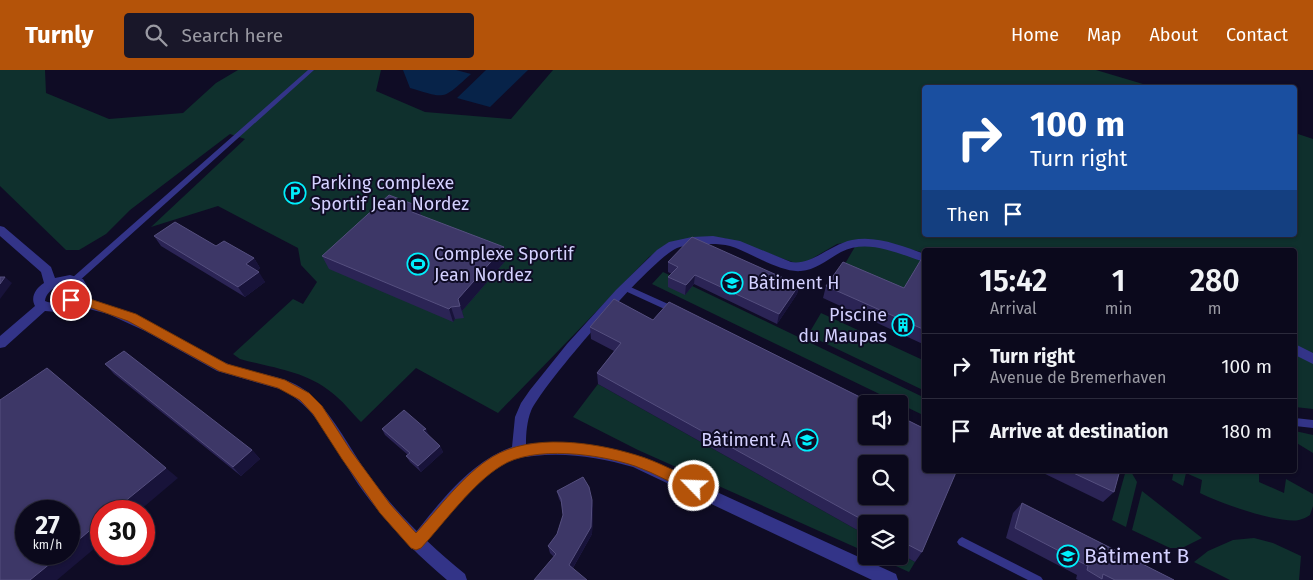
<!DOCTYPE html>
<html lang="en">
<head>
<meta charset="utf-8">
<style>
  :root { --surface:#0b091c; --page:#191729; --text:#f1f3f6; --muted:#9a9aa3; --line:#2b2a3b; --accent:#b45309 }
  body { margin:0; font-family:"Fira Sans",sans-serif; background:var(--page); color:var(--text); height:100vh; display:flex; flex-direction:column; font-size:19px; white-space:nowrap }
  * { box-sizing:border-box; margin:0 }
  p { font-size:16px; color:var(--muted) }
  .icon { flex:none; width:28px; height:28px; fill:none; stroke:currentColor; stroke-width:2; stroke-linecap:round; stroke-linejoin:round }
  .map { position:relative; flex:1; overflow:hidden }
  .details { position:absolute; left:922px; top:178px; width:375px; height:225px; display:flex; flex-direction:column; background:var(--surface); border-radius:5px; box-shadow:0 1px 4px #0004,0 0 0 1px var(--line) }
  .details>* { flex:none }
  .top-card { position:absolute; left:922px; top:15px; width:375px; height:152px; border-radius:5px; box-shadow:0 1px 4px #0004,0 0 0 1px var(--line); background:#1a4fa0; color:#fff; overflow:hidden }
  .fabs { position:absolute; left:858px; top:325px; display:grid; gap:10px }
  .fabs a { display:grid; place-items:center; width:50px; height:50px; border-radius:5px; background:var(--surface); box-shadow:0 1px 4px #0004,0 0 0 1px var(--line); font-size:25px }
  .speed { position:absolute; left:15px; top:430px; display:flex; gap:10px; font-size:25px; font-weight:700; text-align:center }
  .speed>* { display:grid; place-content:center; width:65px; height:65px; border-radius:50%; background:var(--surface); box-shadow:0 1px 4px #0004,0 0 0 1px var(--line); line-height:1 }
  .speed small { font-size:12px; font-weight:400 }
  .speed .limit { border:8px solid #d22; background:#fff; color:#111 }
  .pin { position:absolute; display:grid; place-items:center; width:42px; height:42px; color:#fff; margin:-21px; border:2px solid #fff; border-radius:50%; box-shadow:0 1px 5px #0007 }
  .me { position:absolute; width:55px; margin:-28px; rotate:294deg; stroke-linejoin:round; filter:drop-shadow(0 0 4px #0008) }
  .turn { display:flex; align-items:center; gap:18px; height:105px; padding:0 25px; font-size:22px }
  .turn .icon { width:65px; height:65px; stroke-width:2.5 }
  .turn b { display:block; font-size:35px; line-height:42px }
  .then { display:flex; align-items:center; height:48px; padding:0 25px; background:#0003; gap:10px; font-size:19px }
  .eta { display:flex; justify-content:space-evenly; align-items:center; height:85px; text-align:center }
  .eta b { font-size:30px; font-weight:600; line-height:35px }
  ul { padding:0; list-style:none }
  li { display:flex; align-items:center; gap:15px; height:65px; padding:0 25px; border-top:1px solid var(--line) }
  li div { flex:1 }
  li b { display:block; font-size:19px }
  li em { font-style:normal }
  header { display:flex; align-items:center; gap:30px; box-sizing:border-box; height:70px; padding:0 25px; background:var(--accent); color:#fff }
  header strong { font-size:24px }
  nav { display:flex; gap:28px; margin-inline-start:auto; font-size:18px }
  .search { width:350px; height:45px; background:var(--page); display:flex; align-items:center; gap:12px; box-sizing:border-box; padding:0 18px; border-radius:5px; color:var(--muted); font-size:19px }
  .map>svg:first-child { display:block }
</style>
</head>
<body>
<header>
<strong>Turnly</strong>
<div class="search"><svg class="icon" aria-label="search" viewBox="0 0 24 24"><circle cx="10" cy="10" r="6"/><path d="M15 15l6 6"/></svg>Search here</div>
<nav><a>Home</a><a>Map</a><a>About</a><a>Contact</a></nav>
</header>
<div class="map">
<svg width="1313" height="510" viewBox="0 0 1313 510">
  <rect width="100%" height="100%" fill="#0f0c25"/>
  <path fill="#0f302d" d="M0,0H45L46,23L109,49L183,43L216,13L238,0H381L376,21L425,42L511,49L553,0H1096L1153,17L925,18V165H1295V63L1313,69V285L1295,275V180H925V183L869,169L837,174L801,195L724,168L670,173L649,187L498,343L416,298L361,352C351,342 342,330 331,322C305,301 272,298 240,289L233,284L293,229L303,234L317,212L301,195L298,178L218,136L151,157L245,69L230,64L130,140L106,164L79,180H66L0,116Z
    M869,173L924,188L899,230L839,204L856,175Z
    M663,202L925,328V346L652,214Z
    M821,243L925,291V321L808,265Z
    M1295,282L1313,293V339L1295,337Z
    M598,314L866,465V482L638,380L573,347Z
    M1295,361L1313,365V383L1295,372Z
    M1126,400H1130L1137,412L1126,457L1112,450Z
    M1174,400H1252L1259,403V412L1284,423L1286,409L1313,424V436L1310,445C1307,447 1303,449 1299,450C1279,454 1219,433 1200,423L1202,410L1186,403L1183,416L1172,410Z
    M1142,421L1202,468L1182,478H1170L1132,460Z
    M1254,468L1273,473L1301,486L1299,510H1230L1194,492L1208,481L1233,470Z
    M899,483L915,492L909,502L874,486H899Z"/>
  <path fill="#072349" d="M403,0H456L471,4C442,30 447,29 410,18Z
    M486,0H528L490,37L457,28Z"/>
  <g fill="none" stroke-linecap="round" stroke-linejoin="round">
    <path fill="#333488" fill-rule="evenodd" d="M308,0H314L78,212H72L71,210L72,208Z
      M626,215L677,238L678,240L677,242H671L623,220L622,218L623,216Z
      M1295,348L1313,350V358L1295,356Z
      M962,467L1041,507L1043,510H1028L959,475L957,472L959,469Z"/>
    <path fill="#333488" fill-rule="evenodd" d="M713,166L740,171L791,192C811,196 831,174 852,170C876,165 902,176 925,184V192C898,184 868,168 841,182C828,189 816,200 801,201C780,203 750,182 730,176C718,173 704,174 692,175C687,176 682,176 677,178C652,188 543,314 531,341C527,351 526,363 526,374L557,372L583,374L636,385L896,504L898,510H872L633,397C601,388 568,382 534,386C527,387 518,387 512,390C474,408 447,447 421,478L416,481L411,478L408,473L411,468C439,434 469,392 512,377L515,347L521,333L530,320L567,274L616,220L657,180L669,172L692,167Z
      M1295,274L1313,283V294L1295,285Z"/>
    <path fill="#333488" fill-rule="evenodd" d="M0,156L4,157L51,197L55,208L70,205L83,209L87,216L82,228C135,239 177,271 226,293C255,306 289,303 313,327C336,349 349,378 368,404C396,443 427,473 465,504L467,510H447C415,483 388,455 363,421C338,387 322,341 283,320L217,301L145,261L108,244L74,235L57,242L45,241L5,277L0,278V266L35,236C30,227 36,218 44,213L41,202L0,166ZM70,213L75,216C71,228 57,236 45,231C47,219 59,215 70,213Z"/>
  </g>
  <path fill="#2b2455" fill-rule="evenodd" d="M418,136L421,145L507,189L462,241L464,248L455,249L453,252L329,199L322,186Z
    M154,166L216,176L254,188L260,198L257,201L265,212L245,227L161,176Z
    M925,183V275L823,228L826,216L904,218Z
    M668,192L799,215L797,224L777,254L694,214L685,225L668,217V207L672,204L668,202Z
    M614,229L653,250L669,232L874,334H866V366H899V346L925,359V400H957L922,482L915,492L899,483V454H866V465L598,314L597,303L614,281L591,269L590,257ZM866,394H899V426H866Z
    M105,294L252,380L260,389L241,406L114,304Z
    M382,359H426L428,365L440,376L443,382L421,402L410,392L406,386L408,385L385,365Z
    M1037,400H1120L1114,422L1103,432Z
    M557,421L592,430L593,438L592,464L573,498L554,487L550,483L548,476L557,464L563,445L562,434L559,429Z
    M1022,433L1174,510H1078L1076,509L1077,505L1006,468L1013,443Z"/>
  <path fill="#18133a" d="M418,136L422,149L412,142Z
    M504,177L507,189L462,241L464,248L458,229Z
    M254,188L260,198L253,204L246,194Z
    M259,202L265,212L245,227L238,217Z
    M695,205L694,214L685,225L686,215Z
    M5,207L12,213L0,229V214Z
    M799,215L797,224L777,254L779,244Z
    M451,237L455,249L453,252L449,239Z
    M426,359L429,365L426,366L423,360Z
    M440,376L443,382L421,402L418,396Z
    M252,380L260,389L241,406L233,397Z
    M166,398L178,408L139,441H113Z
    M592,430L593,438L592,464L571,501L569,495Z
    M101,451V473L57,510H30L62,484H69V478Z"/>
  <path fill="#3d3767" stroke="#554f7f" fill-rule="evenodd" d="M389,125L418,136L412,142L504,177L458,229L460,236L451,237L449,239L322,186Z
    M175,152L216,176L224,171L254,188L246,194L259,202L238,217L154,166Z
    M692,167L799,215L779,244L695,205L686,215L668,207L678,197L668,192Z
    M925,183V260L826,216L843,192L904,218Z
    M0,207H5L0,214Z
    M614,229L653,250L669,232L874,334H866V366H899V346L925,359V400H957L922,482L899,470V454H870L597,303L621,273L590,257ZM866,394H899V426H866Z
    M124,281L252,380L233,397L105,294Z
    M47,298L166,398L113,441H101V451L69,478V441H26V484H62L30,510H0V330Z
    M404,340L426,359L423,360L440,376L418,396L406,386L410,383L382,359Z
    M1067,400H1120L1114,422Z
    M583,407L589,417L592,430L591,457L569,495L587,510H534L556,484L548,476L557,464L563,445L561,429L557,421Z
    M1022,433L1174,510H1115L1103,504L1102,509L1087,500L1088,496L1015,458Z"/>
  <path fill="#b45309" stroke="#753606" d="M71,226L93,230L136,244L227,294L285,310L309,323L322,336L351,381L390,434L416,463C438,439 464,404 492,387C531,363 594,372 636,385C657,391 678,403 699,412L701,416L699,421L694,422C674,415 655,403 635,396C600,384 533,375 501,396C473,413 444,453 421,478L416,480L411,478L380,443L342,389L313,344L300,330L278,318L219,301L128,251L92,238L67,233L66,230Z"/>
  <defs>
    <g id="parking-ring" transform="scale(1.125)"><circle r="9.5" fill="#0f0c25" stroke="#00effc" stroke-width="1.5"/><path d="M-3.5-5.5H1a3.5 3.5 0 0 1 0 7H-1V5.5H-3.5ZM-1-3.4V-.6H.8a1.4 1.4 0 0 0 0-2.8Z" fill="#00effc"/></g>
    <g id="stadium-ring" transform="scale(1.125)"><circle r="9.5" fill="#0f0c25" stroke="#00effc" stroke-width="1.5"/><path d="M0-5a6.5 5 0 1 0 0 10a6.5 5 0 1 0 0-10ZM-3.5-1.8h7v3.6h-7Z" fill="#00effc"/></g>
    <g id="university-ring" transform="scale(1.125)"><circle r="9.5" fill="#0f0c25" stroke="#00effc" stroke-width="1.5"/><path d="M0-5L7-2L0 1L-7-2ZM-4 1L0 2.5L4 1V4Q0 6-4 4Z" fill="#00effc"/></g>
    <g id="building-ring" transform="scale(1.125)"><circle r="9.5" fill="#0f0c25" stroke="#00effc" stroke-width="1.5"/><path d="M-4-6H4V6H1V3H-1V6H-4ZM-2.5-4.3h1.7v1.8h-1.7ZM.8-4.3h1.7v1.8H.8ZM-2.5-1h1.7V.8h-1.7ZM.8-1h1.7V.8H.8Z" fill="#00effc"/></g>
  </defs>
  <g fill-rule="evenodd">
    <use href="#parking-ring" x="295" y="123"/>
    <use href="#stadium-ring" x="418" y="194"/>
    <use href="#university-ring" x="732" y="213"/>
    <use href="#building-ring" x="903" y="255"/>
    <use href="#university-ring" x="807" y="370"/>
    <use href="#university-ring" x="1068" y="486"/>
  </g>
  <g text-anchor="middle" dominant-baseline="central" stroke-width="4" stroke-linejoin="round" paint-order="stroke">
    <g font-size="18" fill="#d4d1ff" stroke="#0f0c25" text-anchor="start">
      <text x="311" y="113">Parking complexe<tspan x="311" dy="21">Sportif Jean Nordez</tspan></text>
      <text x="434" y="184">Complexe Sportif<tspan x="434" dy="21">Jean Nordez</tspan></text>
      <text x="748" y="213">Bâtiment H</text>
      <text x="887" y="245" text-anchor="end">Piscine<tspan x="887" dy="21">du Maupas</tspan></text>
      <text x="791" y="370" text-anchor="end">Bâtiment A</text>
    </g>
    <g font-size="21" fill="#d4d1ff" stroke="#0f0c25" text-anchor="start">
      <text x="1084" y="486">Bâtiment B</text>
    </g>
  </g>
</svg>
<div class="fabs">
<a><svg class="icon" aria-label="sound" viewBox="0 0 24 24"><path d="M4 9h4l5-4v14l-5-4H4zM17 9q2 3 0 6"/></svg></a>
<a><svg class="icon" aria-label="search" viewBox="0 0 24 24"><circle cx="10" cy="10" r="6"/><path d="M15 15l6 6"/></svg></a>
<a><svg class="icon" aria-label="layers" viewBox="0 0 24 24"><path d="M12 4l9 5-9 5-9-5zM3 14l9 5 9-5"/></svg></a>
</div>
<div class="speed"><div>27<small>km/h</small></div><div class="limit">30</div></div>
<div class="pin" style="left:71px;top:230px;background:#d93025"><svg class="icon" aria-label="arrive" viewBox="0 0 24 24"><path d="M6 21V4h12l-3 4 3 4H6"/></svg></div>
<svg class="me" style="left:694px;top:416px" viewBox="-20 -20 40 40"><circle r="17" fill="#b45309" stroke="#fff" stroke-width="3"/><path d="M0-11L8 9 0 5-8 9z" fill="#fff"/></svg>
<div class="top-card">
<div class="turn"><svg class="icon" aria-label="right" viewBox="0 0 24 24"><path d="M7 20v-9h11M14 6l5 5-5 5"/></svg><div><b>100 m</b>Turn right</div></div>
<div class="then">Then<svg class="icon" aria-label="arrive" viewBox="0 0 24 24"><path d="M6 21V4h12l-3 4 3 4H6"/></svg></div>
</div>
<section class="details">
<div class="eta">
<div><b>15:42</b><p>Arrival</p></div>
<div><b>1</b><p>min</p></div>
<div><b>280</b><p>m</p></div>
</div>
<ul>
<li><svg class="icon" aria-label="right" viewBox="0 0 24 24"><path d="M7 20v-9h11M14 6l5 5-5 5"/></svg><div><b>Turn right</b><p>Avenue de Bremerhaven</p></div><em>100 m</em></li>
<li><svg class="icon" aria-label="arrive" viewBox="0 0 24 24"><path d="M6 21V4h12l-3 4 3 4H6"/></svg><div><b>Arrive at destination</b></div><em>180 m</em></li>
</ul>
</section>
</div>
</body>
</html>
